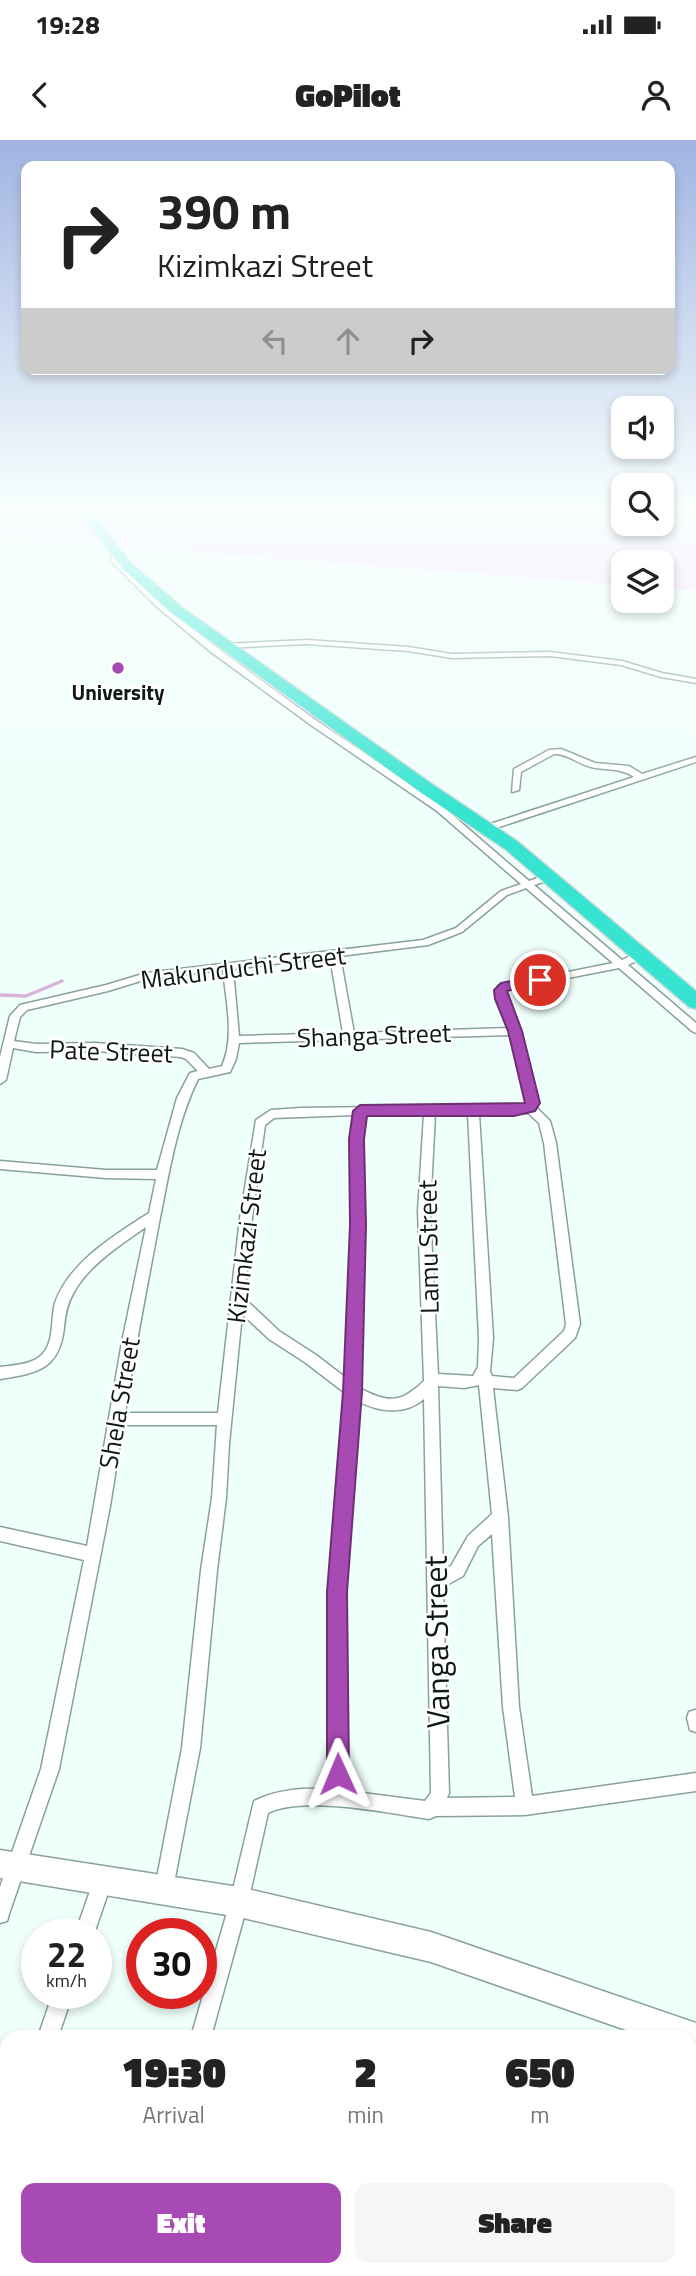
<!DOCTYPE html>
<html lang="en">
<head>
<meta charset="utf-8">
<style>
  :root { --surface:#fff; --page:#f6f6f6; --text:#222; --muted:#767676; --accent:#a74ab3 }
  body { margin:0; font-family:"Titillium Web",sans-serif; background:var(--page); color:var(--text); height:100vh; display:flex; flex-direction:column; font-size:26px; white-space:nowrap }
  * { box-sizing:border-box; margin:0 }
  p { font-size:23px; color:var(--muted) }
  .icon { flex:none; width:38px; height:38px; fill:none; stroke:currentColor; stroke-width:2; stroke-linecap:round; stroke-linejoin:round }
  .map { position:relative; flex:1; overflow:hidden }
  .panel { position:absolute; left:0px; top:1890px; width:696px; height:247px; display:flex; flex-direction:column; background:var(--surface); border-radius:21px 21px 0 0; box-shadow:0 4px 10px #0003 }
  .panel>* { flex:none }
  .hud { position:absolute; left:21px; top:21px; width:654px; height:214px; border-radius:14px; box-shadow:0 4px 10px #0003; background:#fff; color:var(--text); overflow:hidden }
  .fabs { position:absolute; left:611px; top:256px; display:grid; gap:14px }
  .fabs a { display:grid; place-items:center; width:63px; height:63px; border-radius:14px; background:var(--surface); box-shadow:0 4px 10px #0003; font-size:35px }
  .speed { position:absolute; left:21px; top:1778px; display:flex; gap:14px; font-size:35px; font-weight:700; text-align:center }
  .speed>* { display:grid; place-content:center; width:91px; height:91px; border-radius:50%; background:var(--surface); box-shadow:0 4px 10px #0003; line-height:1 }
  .speed small { font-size:18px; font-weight:400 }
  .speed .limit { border:10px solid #d22; background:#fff; color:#111 }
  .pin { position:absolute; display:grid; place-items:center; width:60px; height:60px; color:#fff; margin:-30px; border:4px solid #fff; border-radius:50%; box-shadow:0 2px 7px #0007 }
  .me { position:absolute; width:77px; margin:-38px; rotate:359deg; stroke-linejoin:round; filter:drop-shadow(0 0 5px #0008) }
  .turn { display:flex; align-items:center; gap:24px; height:147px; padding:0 21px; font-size:32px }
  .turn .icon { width:91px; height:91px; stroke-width:2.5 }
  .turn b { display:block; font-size:49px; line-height:60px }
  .lanes { display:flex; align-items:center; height:66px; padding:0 21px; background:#0003; justify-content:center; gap:35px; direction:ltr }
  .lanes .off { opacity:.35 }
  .eta { display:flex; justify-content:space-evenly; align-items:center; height:119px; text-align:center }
  .eta b { font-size:42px; font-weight:800; line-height:49px }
  .action { display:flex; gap:14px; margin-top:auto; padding:14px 21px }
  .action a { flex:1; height:80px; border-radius:14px; background:var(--accent); color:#fff; font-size:28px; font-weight:800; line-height:80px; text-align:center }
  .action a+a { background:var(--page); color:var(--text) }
  .status { display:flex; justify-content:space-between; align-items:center; height:49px; padding:0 35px; background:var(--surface); direction:ltr }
  .status svg { height:19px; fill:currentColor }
  header { display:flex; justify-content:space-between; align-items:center; height:91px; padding:0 21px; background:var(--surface); font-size:32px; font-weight:800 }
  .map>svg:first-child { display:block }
</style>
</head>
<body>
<div class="status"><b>19:28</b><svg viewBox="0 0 49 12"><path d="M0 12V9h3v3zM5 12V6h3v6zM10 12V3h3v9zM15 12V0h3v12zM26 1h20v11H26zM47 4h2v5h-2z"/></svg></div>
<header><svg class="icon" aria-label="back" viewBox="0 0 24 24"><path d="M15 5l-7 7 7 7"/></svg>GoPilot<svg class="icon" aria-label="person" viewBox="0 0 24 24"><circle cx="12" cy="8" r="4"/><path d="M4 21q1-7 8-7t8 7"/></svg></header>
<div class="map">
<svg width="696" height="2136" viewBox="0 0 696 2136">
  <rect width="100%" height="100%" fill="#effffc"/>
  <path fill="#fbdaff" d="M0,370H623V383H662V370H696V451L662,448V422H623V445L0,397Z"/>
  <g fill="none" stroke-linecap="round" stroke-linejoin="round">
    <path stroke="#d7b5da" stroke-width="3.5" d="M0,855L26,856L62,841"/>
    <g stroke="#89a19d" stroke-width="3">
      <path id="street" d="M0,370H9L0,373Z
        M112,417L160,464L217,508L317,581L443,667L529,741L546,735H552V739L534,745L622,820L637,813H645V817L628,825L696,883V893L692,891L619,828L507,850L506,859L520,891L538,963L535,966L550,981L556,1003L580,1184L575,1198L522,1248L517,1250L493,1248L508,1377L519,1567L532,1656L696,1633V1651L525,1675L436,1676L429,1679C389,1673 303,1655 268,1673L248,1762L211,1897H191L230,1762L254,1661C278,1649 302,1648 329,1649V1453L345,1253L306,1223L269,1199L242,1174L229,1304L226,1358L217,1430L200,1608L173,1748L171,1755L164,1757L157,1755L155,1748L182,1608L201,1430L212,1358L217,1285H123L110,1366L59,1629L9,1774L7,1781L0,1783V1747L41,1629L84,1420L0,1401V1387L87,1406L122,1202L146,1087C120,1105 89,1125 74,1152C67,1164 65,1175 64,1188C59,1230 37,1233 0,1239V1227C15,1225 35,1225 45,1211C54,1198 51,1177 55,1163C69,1122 115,1095 149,1073L156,1039L106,1038L0,1029V1021L106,1030H157L177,958L190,933L198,931L186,919L181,917L95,911L36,912L13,908L6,940L0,944V917L10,876L20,865L106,845L146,833L423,800L456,788L501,751L521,744L437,671L311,585L211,512L156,466L110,420ZM526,748L613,823L498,846L496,859L508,888L354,893L340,816L428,805L462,792L507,755ZM330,817L343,893L239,896L233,829ZM223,830C226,861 235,897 222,926L209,929L194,913L182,909L95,903L36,904L14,901L20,877L27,870L108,851L147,839ZM511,895L526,962L524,965L301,968L271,970L256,980L240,1078L218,1273H125C135,1209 147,1146 159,1083C169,1034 176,984 198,939L230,932L236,919L239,903ZM528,973L539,983L544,1003L566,1184L564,1191L514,1238L492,1236L490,1232L493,1198L479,974ZM424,974L418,1071L424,1241C400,1264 388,1263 359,1248L364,1085L363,999L365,975ZM435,974H468L479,1198L478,1227L473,1236L438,1234L430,1071ZM354,975L351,999L352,1085L346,1238L316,1215L279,1191L244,1158L252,1078L265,985L274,978ZM479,1245L492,1374L468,1396L451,1426L443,1430L438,1246L464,1248ZM424,1259L431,1653L425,1661L347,1651L345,1453L358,1261C380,1273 405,1275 424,1259ZM492,1394L503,1567L515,1657L447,1658L449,1653L443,1447L463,1436L478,1406Z
        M307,500L408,507L452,514L550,512L622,521L662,533L696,539V543L661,537L621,525L550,516L452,518L408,511L307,504L225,508L221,506L225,504Z
        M561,609L595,623L629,626L642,634L696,617V622L490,690H484V686L634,637C619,627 607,631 591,627C578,624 567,613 554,614L521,632L519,650L512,652L514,629L549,610Z
        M695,1570H696V1592L690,1590L687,1578L689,1572Z
        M104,1729L111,1731L113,1738L94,1794H75L97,1731Z
        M53,1853H73L58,1897H38Z
        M7,2003V2041L0,2044V2005Z
        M125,2130H147L146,2136H124Z
        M226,2130H257L260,2136H228Z"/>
    </g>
    <g stroke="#89a19d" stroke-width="3">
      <path id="secondary" d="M0,1710L239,1747L431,1792L696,1883V1915L690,1912V1897H646L431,1822L239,1777L0,1738Z"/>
    </g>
    <g stroke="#d9dada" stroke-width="3">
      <path id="highway" d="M78,370H90L131,423L183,468L432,644L517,701L696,851V869L689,867L505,709L420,652L173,474L123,429Z"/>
    </g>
    <use href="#street" fill="#fff" fill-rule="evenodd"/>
    <use href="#secondary" fill="#fff" fill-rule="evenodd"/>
    <use href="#highway" fill="#36e4d1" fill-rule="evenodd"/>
  </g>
  <linearGradient id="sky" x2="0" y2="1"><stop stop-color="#a1b4e2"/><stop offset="0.55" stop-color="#f8fffe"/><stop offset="1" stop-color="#f8fffe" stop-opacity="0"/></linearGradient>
  <rect width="696" height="669" fill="url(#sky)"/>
  <path fill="#a74ab3" stroke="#6d3074" stroke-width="2" d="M540,835L544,837V843L507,851L522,891L540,963L535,971L514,976H367L364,999L366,1085L362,1252L347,1452L349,1634L346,1642L338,1645L330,1642L327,1634V1452L343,1252L350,1085L349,999L353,971L360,965L525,963L508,891L495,859L494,850L501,843Z"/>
  <circle fill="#a74ab3" stroke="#fff" stroke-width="2.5" cx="118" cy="528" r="7"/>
  <g text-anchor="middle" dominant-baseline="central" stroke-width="5" stroke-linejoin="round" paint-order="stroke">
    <g font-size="21" font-weight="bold" fill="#0f1817" stroke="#fff">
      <text x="118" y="552">University</text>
    </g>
    <g font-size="26" fill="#0f1817" stroke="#fff">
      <text transform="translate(243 827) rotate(-7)">Makunduchi Street</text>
      <text transform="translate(374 895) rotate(-2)">Shanga Street</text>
      <text transform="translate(111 911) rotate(2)">Pate Street</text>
      <text transform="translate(246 1096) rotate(-83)">Kizimkazi Street</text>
      <text transform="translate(428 1107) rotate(-91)">Lamu Street</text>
      <text transform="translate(119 1263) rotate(-80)">Shela Street</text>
    </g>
    <g font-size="32" fill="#0f1817" stroke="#fff">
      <text transform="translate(436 1502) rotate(-91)">Vanga Street</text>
    </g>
  </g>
</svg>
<div class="fabs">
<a><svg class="icon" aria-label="sound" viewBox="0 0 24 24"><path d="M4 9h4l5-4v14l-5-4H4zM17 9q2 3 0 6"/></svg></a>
<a><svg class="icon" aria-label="search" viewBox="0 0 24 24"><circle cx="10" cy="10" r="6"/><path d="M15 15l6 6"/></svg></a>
<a><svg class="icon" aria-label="layers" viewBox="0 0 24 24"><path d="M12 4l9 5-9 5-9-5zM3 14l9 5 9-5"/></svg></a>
</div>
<div class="speed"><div>22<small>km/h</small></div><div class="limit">30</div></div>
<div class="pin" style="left:540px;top:840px;background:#d93025"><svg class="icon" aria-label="arrive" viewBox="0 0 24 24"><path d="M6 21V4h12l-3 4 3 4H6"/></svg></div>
<svg class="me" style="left:338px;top:1634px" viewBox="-20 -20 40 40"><path d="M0-17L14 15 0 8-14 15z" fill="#a74ab3" stroke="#fff" stroke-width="4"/></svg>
<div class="hud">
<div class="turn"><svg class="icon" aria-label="right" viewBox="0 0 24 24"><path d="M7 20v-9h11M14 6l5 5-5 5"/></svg><div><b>390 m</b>Kizimkazi Street</div></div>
<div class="lanes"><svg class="icon off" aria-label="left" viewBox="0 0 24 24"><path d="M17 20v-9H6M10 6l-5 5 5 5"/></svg><svg class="icon off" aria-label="ahead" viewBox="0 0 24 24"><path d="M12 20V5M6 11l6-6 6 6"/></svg><svg class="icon" aria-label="right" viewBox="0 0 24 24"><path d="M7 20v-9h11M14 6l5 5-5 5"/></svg></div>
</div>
<section class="panel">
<div class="eta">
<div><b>19:30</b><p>Arrival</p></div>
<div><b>2</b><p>min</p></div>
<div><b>650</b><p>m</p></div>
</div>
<div class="action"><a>Exit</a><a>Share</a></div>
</section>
</div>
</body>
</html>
